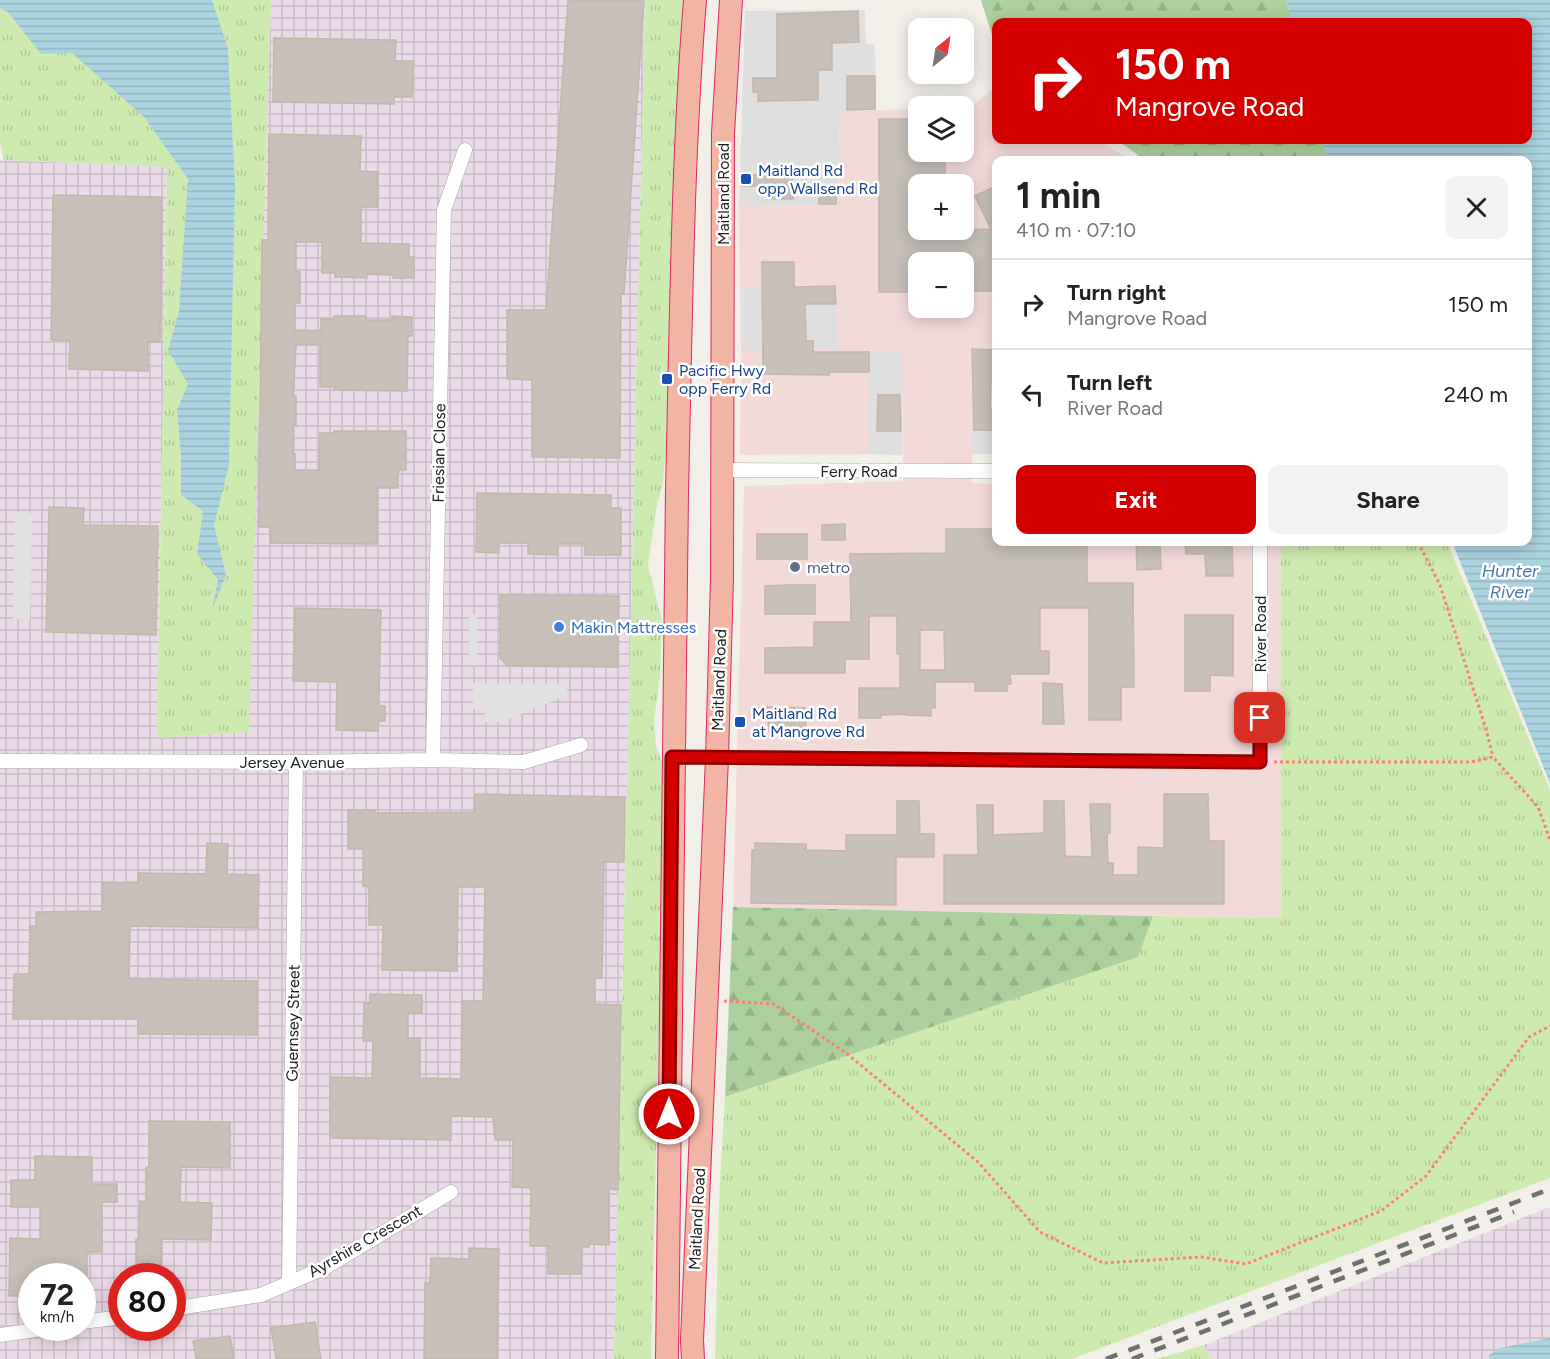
<!DOCTYPE html>
<html lang="en">
<head>
<meta charset="utf-8">
<style>
  :root { --surface:#fff; --page:#f2f2f2; --text:#222; --muted:#767676; --line:#e0e0e0; --accent:#d40000 }
  body { margin:0; font-family:Figtree,sans-serif; background:var(--page); color:var(--text); height:100vh; display:flex; flex-direction:column; font-size:22px; white-space:nowrap }
  * { box-sizing:border-box; margin:0 }
  p { font-size:20px; color:var(--muted) }
  .icon { flex:none; width:33px; height:33px; fill:none; stroke:currentColor; stroke-width:2; stroke-linecap:round; stroke-linejoin:round }
  .map { position:relative; flex:1; overflow:hidden }
  .drawer { position:absolute; left:992px; top:156px; width:540px; height:390px; display:flex; flex-direction:column; background:var(--surface); border-radius:12px; box-shadow:0 3px 15px #0003 }
  .drawer>* { flex:none }
  .top-card { position:absolute; left:992px; top:18px; width:540px; height:126px; border-radius:12px; box-shadow:0 3px 15px #0003; background:#d40000; color:#fff; overflow:hidden }
  .needle { width:39px; rotate:30deg }
  .buttons { position:absolute; left:908px; top:18px; display:grid; gap:12px }
  .buttons a { display:grid; place-items:center; width:66px; height:66px; border-radius:12px; background:var(--surface); box-shadow:0 3px 15px #0003; font-size:30px }
  .speed { position:absolute; left:18px; top:1263px; display:flex; gap:12px; font-size:30px; font-weight:700; text-align:center }
  .speed>* { display:grid; place-content:center; width:78px; height:78px; border-radius:50%; background:var(--surface); box-shadow:0 3px 15px #0003; line-height:1 }
  .speed small { font-size:15px; font-weight:400 }
  .speed .limit { border:9px solid #d22; background:#fff; color:#111 }
  .pin { position:absolute; display:grid; place-items:center; width:51px; height:51px; color:#fff; margin:-26px; border-radius:12px; box-shadow:0 3px 9px #0006 }
  .me { position:absolute; width:66px; margin:-33px; rotate:0deg; stroke-linejoin:round; filter:drop-shadow(0 0 4px #0008) }
  .turn { display:flex; align-items:center; gap:21px; height:126px; padding:0 24px; font-size:27px }
  .turn .icon { width:78px; height:78px; stroke-width:2.5 }
  .turn b { display:block; font-size:42px; line-height:51px }
  .round { display:grid; place-items:center; flex:none; width:63px; height:63px; border-radius:12px; background:var(--page) }
  .overview { display:flex; align-items:center; justify-content:space-between; height:102px; padding:0 24px }
  h1 { font-size:36px; font-weight:700; line-height:45px }
  .cta { display:flex; gap:12px; margin-top:auto; padding:12px 24px }
  .cta a { flex:1; height:69px; border-radius:12px; background:var(--accent); color:#fff; font-size:24px; font-weight:700; line-height:69px; text-align:center }
  .cta a+a { background:var(--page); color:var(--text) }
  ul { padding:0; list-style:none }
  li { display:flex; align-items:center; gap:18px; height:90px; padding:0 24px; border-top:2px solid var(--line) }
  li div { flex:1 }
  li b { display:block; font-size:22px }
  li em { font-style:normal }
  .map>svg:first-child { display:block }
</style>
</head>
<body>
<div class="map">
<svg width="1550" height="1359" viewBox="0 0 1550 1359">
  <defs>
    <pattern id="industrial-grid" width="8" height="8" patternUnits="userSpaceOnUse" patternTransform="scale(1.5)"><rect width="8" height="8" fill="#ebdbe8"/><path d="M0 4h8M4 0v8" fill="none" stroke="#c9bcc7"/></pattern>
    <pattern id="grass-tufts" width="24" height="20" patternUnits="userSpaceOnUse" patternTransform="scale(1.5)"><rect width="24" height="20" fill="#cdebb0"/><path d="M3 7l-1-3M5 7V3M7 7l1-3M15 17l-1-3M17 17v-4M19 17l1-3" fill="none" stroke="#b0c997"/></pattern>
    <pattern id="forest-firs" width="22" height="20" patternUnits="userSpaceOnUse" patternTransform="scale(1.5)"><rect width="22" height="20" fill="#add19e"/><path d="M5 1l3.5 6h-7zM16 11l3.5 6h-7z" fill="#95b388"/></pattern>
    <pattern id="water-rules" width="6" height="5" patternUnits="userSpaceOnUse" patternTransform="scale(1.5)"><rect width="6" height="5" fill="#aad3df"/><path d="M0 2.5h6" fill="none" stroke="#92b5bf"/></pattern>
  </defs>
  <rect width="100%" height="100%" fill="#f2efe9"/>
  <path fill="#e0dfdf" d="M865,10L866,44H875L876,110L840,111L838,205L739,206L745,11Z
    M836,286L838,350H741L740,288Z
    M972,348H996V454H971Z
    M903,350L902,455L869,454V351Z"/>
  <path fill="#f2dad9" fill-rule="evenodd" d="M996,87V140H1097L1131,160H996V348L972,349V483L996,484V542H1281L1283,918L733,907L744,486L903,481L902,350L869,351V454L740,455L741,350H838L835,286L740,288L739,206L838,205L840,111L918,109V152H963V109H967ZM918,184H963V230H918ZM918,262H963V308H918Z"/>
  <path fill="url(#industrial-grid)" fill-rule="evenodd" d="M271,0H645L614,1359H0V160L167,167L157,737L248,732ZM32,1276H82V1328H32ZM122,1276H172V1328H122Z
    M1550,1207V1359H1211L1204,1345Z"/>
  <path fill="url(#grass-tufts)" d="M0,0H271L249,732L157,738L167,167L4,160L0,142Z
    M645,0H683L678,89L672,388L663,482L656,510L648,565L662,621L660,678L654,720L656,746L665,769L651,1359H614Z
    M1281,542H1447L1550,790V1178L1072,1359H715L719,1201L725,1097L1137,957L1153,916L1282,918Z
    M1204,1345L1211,1359H1157Z"/>
  <path fill="url(#forest-firs)" d="M981,0H1286L1292,22H996V48Z
    M1117,140H1322L1328,160H1145Z
    M733,907L1153,916L1138,957L725,1097Z"/>
  <path fill="#e2e2e2" d="M15,512L32,513L30,619H13Z
    M469,615H477V665H469Z
    M473,683L567,684V695L502,722H485V710L473,709Z"/>
  <path fill="url(#water-rules)" d="M0,0H212L228,49L235,186L229,465L214,525L226,575L212,610L218,580L197,554L203,511L181,495V455L177,410L188,384L168,350L179,311L188,179L144,117L72,53L41,54L8,12L0,8Z
    M1286,0H1550V783L1452,542H1527V160H1328L1322,140H1527V22H1292Z
    M1550,1338V1359H1489V1355L1500,1348Z"/>
  <path fill="#c7bfb8" stroke="#c4b6ab" stroke-width="1.5" fill-rule="evenodd" d="M568,0H644L624,294H621L620,458L532,457V380L507,379V310H546Z
    M858,11L859,42L832,43V70H818V100L758,101V92H753V78H777V14Z
    M274,38L396,40L395,61H413L412,97H394V104L273,102Z
    M847,76H875V109L847,110Z
    M879,119H918V152H945V184H918V230L991,229L975,196L996,186V291H963V262H918V292H879Z
    M269,134L361,136L360,171L378,172V207H361V243L409,244V257H414V278H393V275L367,274V278L335,277V273H322V242H296V271L300,272V303H295V331H321V319H334V316H366V320H392V316L412,317V336H408L407,391L334,390L335,387H320V345H297L296,347L293,396H296V425H293V454H295V470H319L320,433H334V431H406V470H398V488H377V544L270,543V527H259L262,240H268Z
    M792,174L793,199H767V186H742V175Z
    M819,190L836,191V204H819Z
    M53,195L162,197L160,342H148V371L69,369L70,341L51,340Z
    M762,262H794V287L835,286L836,304H805L806,341H813V352H869V372H829V375L763,374Z
    M972,349L995,350L996,378H991L990,409H996V430H974Z
    M878,395H900L901,431H877Z
    M477,493L611,495V508H621V555H585V544H558V555L528,554V543H499V553L476,552Z
    M49,507L84,508L83,525L158,526L156,635L46,632Z
    M845,524V540H822V525Z
    M946,529H991L990,532H996V542H1087V583H1133L1134,687H1121V720H1089V608H1040V651H1049V674H1010L1011,684H1007V691H975V682H935V708H931V716L906,715V714L881,715V718H859V688H900V654H897V616H869V659H845V673H765V648L814,647V622H851L850,554L946,553ZM920,630H944L945,670H920Z
    M757,534H807V559H757Z
    M1136,542H1160L1161,569L1137,570Z
    M1185,542H1232L1233,576H1206L1205,554H1186Z
    M789,585H815V614H765V586Z
    M500,595L619,596L618,667L507,666L500,658Z
    M295,608L381,610L379,696V706H385V721H379L378,731L336,730L337,682L293,681Z
    M1185,615H1233V676L1210,675V691H1185Z
    M1043,683L1062,684L1064,724H1043Z
    M767,707L805,708L806,730L769,731Z
    M475,794L625,797L624,862H604L602,978H595V1004L621,1005L618,1190L609,1189V1245L589,1244V1247H582L581,1274H548V1246H530L531,1188L512,1187L513,1140H495L493,1117L451,1116V1140L330,1138V1077L372,1078L373,1041H363L364,1003H370V994L422,995V1013H408V1038H420V1078L461,1079L462,1001H483L485,887H458L457,971L382,970L383,925H369V887L363,886V849H348V810H375V813L474,812Z
    M1164,794H1208L1209,841H1224V904H944V855H978L977,805H993V835L1044,833V801H1064L1065,856L1092,857L1090,804H1110V833L1108,832L1107,837L1108,863H1113V875H1138V847L1164,848Z
    M897,801H919L920,834H934V857H896V905L751,903L752,850H755V843L806,844V850L846,851V835H897Z
    M207,843L228,844L227,874L259,875L258,928L130,926L129,979L257,981V1035L138,1034V1019H13L14,974H29L30,926H36V912L102,911V883H138V873L206,874Z
    M149,1121L230,1122V1168L181,1167L180,1202L212,1203L211,1240L161,1239V1276H136V1239H139L140,1201L146,1202V1167H149Z
    M35,1156L92,1157V1184H117V1202H102V1252H87V1276H32V1296H9L10,1238L40,1239V1207H11V1180H35Z
    M469,1248L499,1249L497,1359H424L425,1283H430L431,1258L469,1259Z
    M315,1322L321,1359H276L271,1328Z
    M230,1336L234,1359H196L193,1341Z"/>
  <g fill="none" stroke-linecap="round" stroke-linejoin="round">
    <g stroke="#a9a9a9" stroke-width="15">
      <path id="minor" d="M722,470L996,471
        M672,757L1260,762V542
        M433,760L444,210L465,150
        M0,761L296,762L433,760L524,762L581,745
        M289,1283L296,762
        M172,1309L261,1295L326,1267L451,1192
        M82,1322L122,1317
        M0,1335L49,1328"/>
    </g>
    <g stroke="#dc2a67" stroke-width="24">
      <path id="trunk" d="M667,1359C671,1070 672,781 677,491C681,328 682,163 695,0
        M693,1359L692,1340L717,758L722,578L723,133L731,0"/>
    </g>
    <path stroke="#fa8072" stroke-width="3" stroke-dasharray="3 3" stroke-linecap="butt" d="M1418,542L1440,585L1486,729L1493,757
      M1274,762H1471L1493,757L1538,807L1550,840
      M724,1001L774,1004L846,1053L978,1162L1040,1232L1103,1263L1201,1257L1246,1264L1381,1211L1426,1176L1529,1037L1550,1026"/>
    <use href="#minor" stroke="#fff" stroke-width="14"/>
    <use href="#trunk" stroke="#f2b4a3" stroke-width="22"/>
    <path stroke="#707070" stroke-width="4.5" stroke-dasharray="12 12" stroke-linecap="butt" d="M1106,1359L1550,1189
      M1132,1359L1514,1212"/>
  </g>
  <g fill="none" stroke-linecap="round" stroke-linejoin="round">
    <g stroke="#8a0000" stroke-width="15">
      <path id="route" d="M669,1114L672,757L1260,762V718"/>
    </g>
    <use href="#route" stroke="#d40000" stroke-width="10"/>
  </g>
  <g fill="#1a4fb4" stroke="#fff" stroke-width="2">
    <rect x="740" y="173" width="12" height="12" rx="3"/>
    <rect x="661" y="373" width="12" height="12" rx="3"/>
    <rect x="734" y="716" width="12" height="12" rx="3"/>
  </g>
  <circle fill="#5c6f8a" stroke="#fff" stroke-width="2" cx="795" cy="567" r="6"/>
  <circle fill="#3f7fe0" stroke="#fff" stroke-width="2" cx="559" cy="627" r="6"/>
  <g text-anchor="middle" dominant-baseline="central" stroke-width="5" stroke-linejoin="round" paint-order="stroke">
    <g font-size="16" fill="#164399" stroke="#fff" text-anchor="start">
      <text x="758" y="170">Maitland Rd<tspan x="758" dy="18">opp Wallsend Rd</tspan></text>
      <text x="679" y="370">Pacific Hwy<tspan x="679" dy="18">opp Ferry Rd</tspan></text>
      <text x="752" y="713">Maitland Rd<tspan x="752" dy="18">at Mangrove Rd</tspan></text>
    </g>
    <g font-size="16" fill="#222" stroke="#fff">
      <text transform="translate(723 194) rotate(-90)">Maitland Road</text>
      <text transform="translate(439 453) rotate(-89)">Friesian Close</text>
      <text x="859" y="471">Ferry Road</text>
      <text transform="translate(1260 634) rotate(-90)">River Road</text>
      <text transform="translate(719 680) rotate(-88)">Maitland Road</text>
      <text x="292" y="762">Jersey Avenue</text>
      <text transform="translate(293 1023) rotate(-89)">Guernsey Street</text>
      <text transform="translate(697 1219) rotate(-87)">Maitland Road</text>
      <text transform="translate(365 1241) rotate(-30)">Ayrshire Crescent</text>
    </g>
    <g font-size="16" fill="#4e5e75" stroke="#fff" text-anchor="start">
      <text x="807" y="567">metro</text>
    </g>
    <g font-size="16" fill="#366cbe" stroke="#fff" text-anchor="start">
      <text x="571" y="627">Makin Mattresses</text>
    </g>
    <g font-size="18" font-style="italic" fill="#4a7aab" stroke="#fff">
      <text x="1510" y="571">Hunter<tspan x="1510" dy="21">River</tspan></text>
    </g>
  </g>
</svg>
<div class="buttons">
<a><svg class="needle" viewBox="-14 -14 28 28"><path d="M0-13l5 13h-10z" fill="#e53935"/><path d="M0 13l5-13h-10z" fill="#767676"/></svg></a>
<a><svg class="icon" aria-label="layers" viewBox="0 0 24 24"><path d="M12 4l9 5-9 5-9-5zM3 14l9 5 9-5"/></svg></a>
<a>+</a>
<a>−</a>
</div>
<div class="speed"><div>72<small>km/h</small></div><div class="limit">80</div></div>
<div class="pin" style="left:1260px;top:718px;background:#d93025"><svg class="icon" aria-label="arrive" viewBox="0 0 24 24"><path d="M6 21V4h12l-3 4 3 4H6"/></svg></div>
<svg class="me" style="left:669px;top:1114px" viewBox="-20 -20 40 40"><circle r="17" fill="#d40000" stroke="#fff" stroke-width="3"/><path d="M0-11L8 9 0 5-8 9z" fill="#fff"/></svg>
<div class="top-card">
<div class="turn"><svg class="icon" aria-label="right" viewBox="0 0 24 24"><path d="M7 20v-9h11M14 6l5 5-5 5"/></svg><div><b>150 m</b>Mangrove Road</div></div>
</div>
<section class="drawer">
<div class="overview"><div><h1>1 min</h1><p>410 m · 07:10</p></div><a class="round"><svg class="icon" aria-label="close" viewBox="0 0 24 24"><path d="M6 6l12 12M18 6L6 18"/></svg></a></div>
<ul>
<li><svg class="icon" aria-label="right" viewBox="0 0 24 24"><path d="M7 20v-9h11M14 6l5 5-5 5"/></svg><div><b>Turn right</b><p>Mangrove Road</p></div><em>150 m</em></li>
<li><svg class="icon" aria-label="left" viewBox="0 0 24 24"><path d="M17 20v-9H6M10 6l-5 5 5 5"/></svg><div><b>Turn left</b><p>River Road</p></div><em>240 m</em></li>
</ul>
<div class="cta"><a>Exit</a><a>Share</a></div>
</section>
</div>
</body>
</html>
